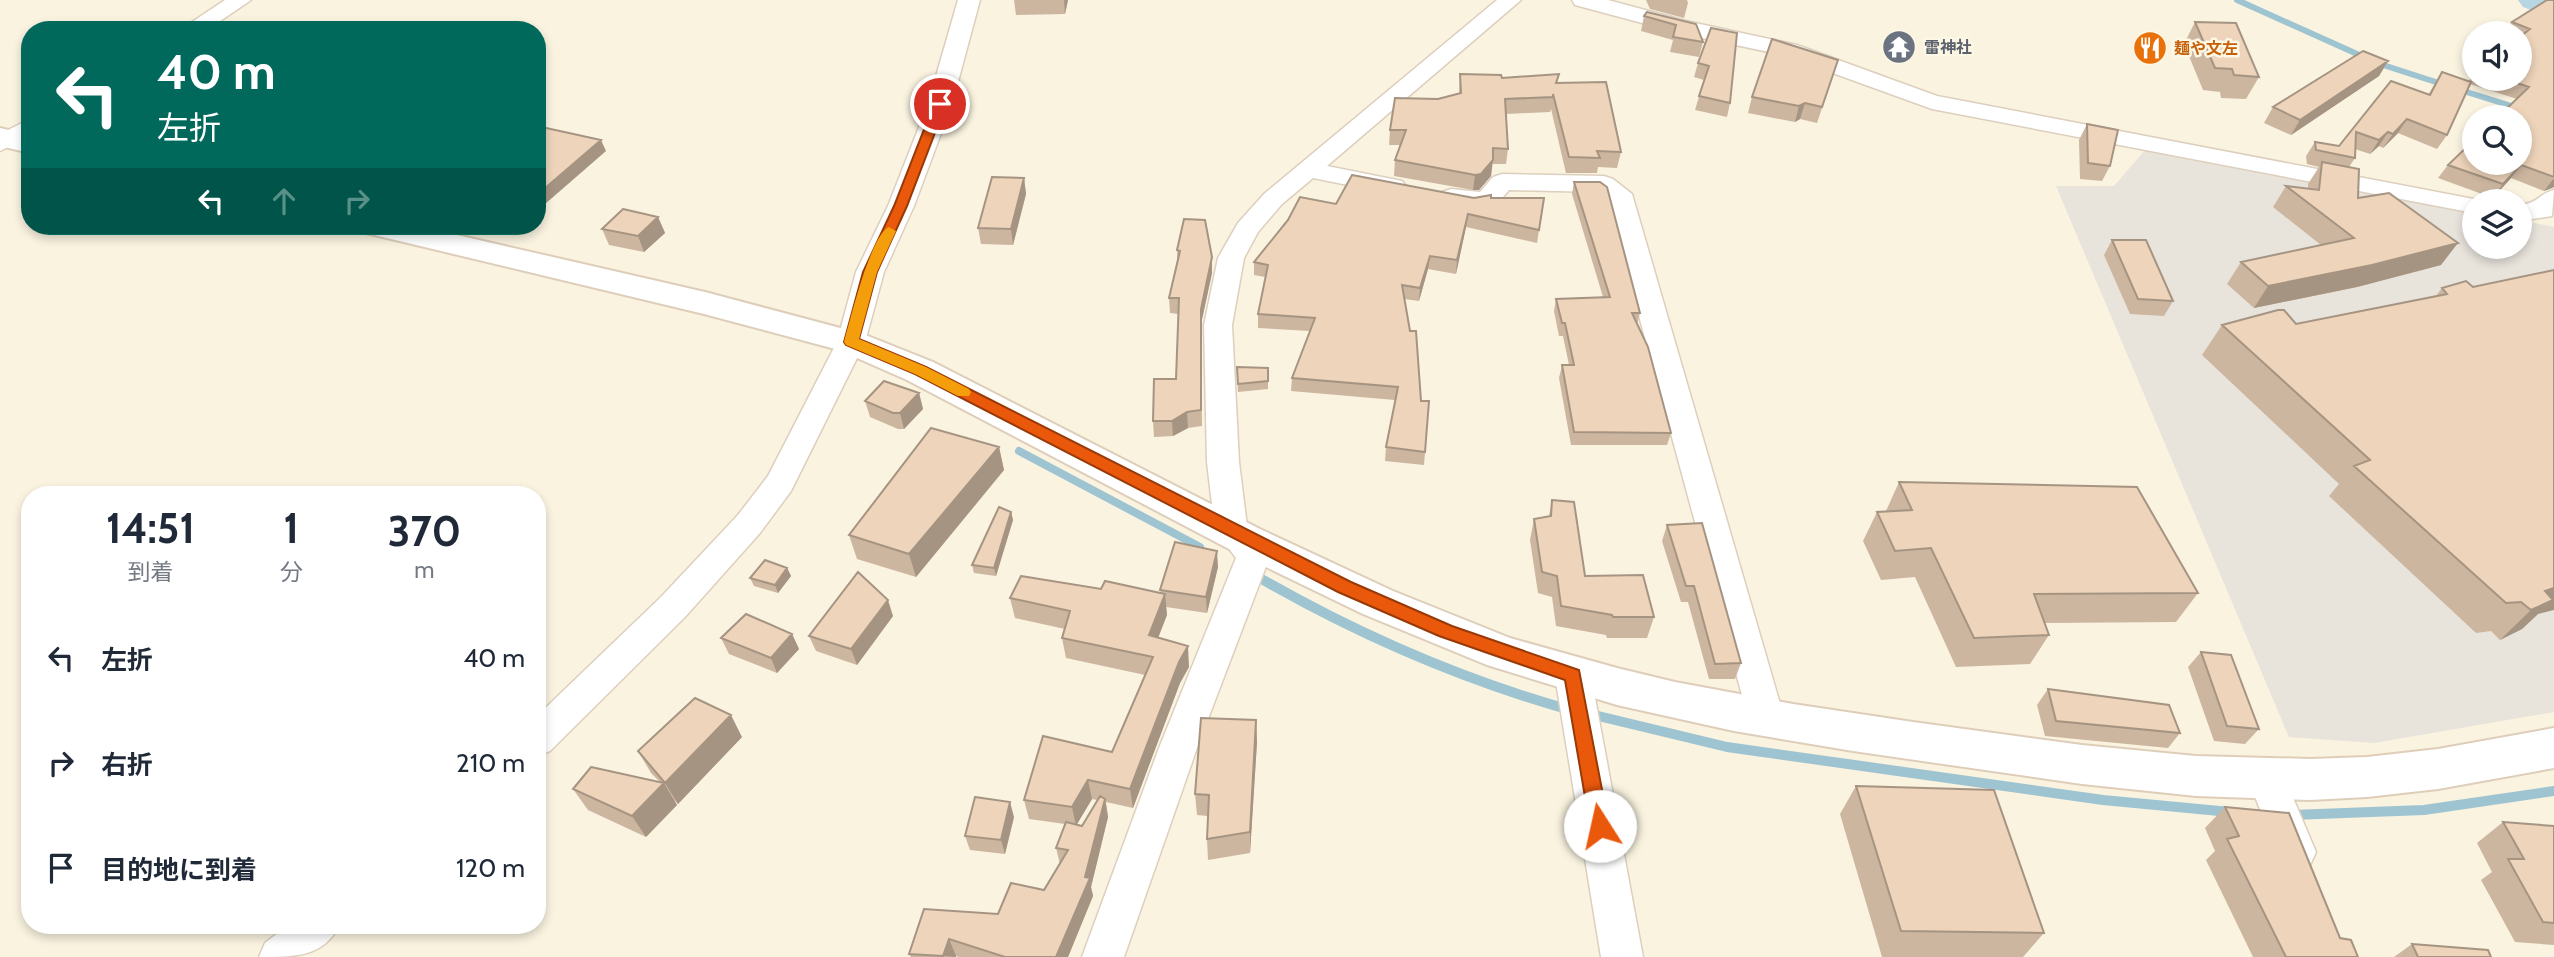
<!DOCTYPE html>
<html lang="ja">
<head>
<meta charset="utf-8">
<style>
  :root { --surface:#fff; --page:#f6f6f7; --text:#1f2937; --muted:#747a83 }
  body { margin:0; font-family:Cabin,"Noto Sans JP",sans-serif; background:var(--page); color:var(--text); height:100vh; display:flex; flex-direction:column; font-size:26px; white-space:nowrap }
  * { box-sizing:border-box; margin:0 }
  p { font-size:23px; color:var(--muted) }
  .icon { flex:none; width:38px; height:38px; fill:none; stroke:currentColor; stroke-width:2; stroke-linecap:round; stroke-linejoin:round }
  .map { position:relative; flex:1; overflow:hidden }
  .panel { position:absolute; left:21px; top:486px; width:525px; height:448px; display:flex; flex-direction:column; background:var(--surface); border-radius:28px; box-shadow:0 4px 10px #0003 }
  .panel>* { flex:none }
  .banner { position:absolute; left:21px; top:21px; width:525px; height:214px; border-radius:28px; box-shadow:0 4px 10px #0003; background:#00695c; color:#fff; overflow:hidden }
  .controls { position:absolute; left:2462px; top:21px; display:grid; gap:14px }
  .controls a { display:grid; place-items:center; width:70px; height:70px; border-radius:50%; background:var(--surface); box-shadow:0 4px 10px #0003; font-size:35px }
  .pin { position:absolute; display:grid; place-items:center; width:60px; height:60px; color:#fff; margin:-30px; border:4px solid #fff; border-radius:50%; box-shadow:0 2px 7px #0007 }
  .me { position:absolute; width:77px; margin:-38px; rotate:350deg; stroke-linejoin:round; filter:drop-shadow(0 0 5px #0008) }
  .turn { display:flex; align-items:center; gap:24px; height:147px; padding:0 21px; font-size:32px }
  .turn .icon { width:91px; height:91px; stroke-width:2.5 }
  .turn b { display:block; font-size:49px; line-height:60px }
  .lanes { display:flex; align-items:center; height:66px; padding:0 21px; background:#0003; justify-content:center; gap:35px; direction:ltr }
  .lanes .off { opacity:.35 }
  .eta { display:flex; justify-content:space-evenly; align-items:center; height:119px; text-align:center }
  .eta b { font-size:42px; font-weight:800; line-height:49px }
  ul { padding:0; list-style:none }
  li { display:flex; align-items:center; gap:21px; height:105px; padding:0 21px }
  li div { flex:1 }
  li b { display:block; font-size:26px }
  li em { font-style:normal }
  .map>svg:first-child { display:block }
</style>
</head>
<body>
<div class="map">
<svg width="2554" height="957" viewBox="0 0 2554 957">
  <rect width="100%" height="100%" fill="#faf3e0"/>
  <path fill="#e8e3db" d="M2146,149L2252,167L2474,211V247H2520V220L2554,227V712L2374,743L2289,737L2056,186H2114Z"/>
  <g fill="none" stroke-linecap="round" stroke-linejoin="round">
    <path stroke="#9ec4d2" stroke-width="6" d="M2237,0L2366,58
      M2377,63L2445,85
      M2457,89L2518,108"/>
    <path stroke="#9ec4d2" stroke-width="8" d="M1019,451L1200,547"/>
    <path stroke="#9ec4d2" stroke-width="10" d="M1258,577C1357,634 1460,679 1570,710
      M1590,714L1727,747L2103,800L2230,812
      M2292,815L2424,810L2554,791"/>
    <path fill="#b7d6e1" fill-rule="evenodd" d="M2518,0H2554V19L2523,7Z"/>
    <g stroke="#ddcfbd" stroke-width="3">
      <path id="street" d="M225,0H251L207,30H180Z
        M958,0H980L952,104L914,206L884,272L865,342L791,491L760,533L685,617L550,751L537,756V716L661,597L738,515L768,476L837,342L856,272L888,206L928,104Z
        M1497,0H1521L1327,166L1402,181L1406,186L1402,191L1393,194L1313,178L1282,204L1258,232L1244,258L1232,325L1239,462L1247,526L1270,556L1197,748L1124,957H1082L1159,748L1236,558L1215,530L1207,462L1204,325L1218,258L1238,223L1264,194Z
        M1572,0H1608L1686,21L1797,45L1937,96L2484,201H2474V213L1932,109L1783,55L1683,34L1575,5Z
        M30,119V136L0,151V134Z
        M1502,174L1604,176L1613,179L1632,194L1785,721L1780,732L1767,736L1754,732L1749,721L1607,198L1598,192L1509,190L1497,204L1473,209L1442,202L1438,197L1442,192L1451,189L1480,192L1493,177Z
        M2554,190L2552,216L2520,221V205C2539,203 2538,194 2554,190Z
        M1573,661L1586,666L1591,676L1643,957H1601L1555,676L1560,666Z
        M2267,762L2280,767L2316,852L2310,865L2296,870L2282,865L2248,779L2254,767Z
        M287,926H339C323,957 295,957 259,957L265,943Z"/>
    </g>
    <g stroke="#deceb9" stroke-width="4">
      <path id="secondary" d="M0,128L30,135V153L0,146Z
        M361,226H418L705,292L863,334L933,362L1260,529L1393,591L1510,638L1617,668L1675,682L1793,704L1913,722L2082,745L2196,756L2310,759L2367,757L2438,749L2554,728V768L2438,789L2367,797L2310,800L2196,796L2082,784L1853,751L1734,731L1617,705L1487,665L1363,614L1231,550L907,380L839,350L704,314L366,233Z"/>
    </g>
    <use href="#street" fill="#fff" fill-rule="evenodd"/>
    <use href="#secondary" fill="#fff" fill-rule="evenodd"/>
  </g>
  <path fill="#ccb6a0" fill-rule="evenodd" d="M1014,0H1068L1065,14L1016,15Z
    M1646,0H1687L1688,3L1684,18L1650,9Z
    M2554,0L2553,188L2544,191L2511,178L2493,198L2438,178L2448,165L2517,99L2470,84L2447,135L2437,149L2398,133L2383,148L2379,146L2370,154L2355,149V158L2349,167L2358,198L2441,265L2357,287L2254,308L2227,284L2241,262L2321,245L2273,207L2286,186L2308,189V184L2319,167L2307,164L2306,156L2315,142L2339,146L2391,81L2428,95L2442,72L2469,81L2474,73V79H2520V33H2504L2512,22Z
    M1644,16L1696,24L1703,42L1699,57L1670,52L1673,40L1641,31Z
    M2195,22L2259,77L2246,99L2221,98L2220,92L2203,90L2184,44Z
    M1711,28L1730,103L1727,117L1695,110L1704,80L1694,77L1698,63Z
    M1838,60L1817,123L1800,119L1795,122L1748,113L1752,97Z
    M2388,61L2379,76L2291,135L2264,123L2273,107Z
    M1460,74L1502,78L1559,74L1557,83L1621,152L1617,168L1598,167L1597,173H1566L1551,109L1550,112L1506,114L1508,149L1506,164H1492L1491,176L1479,190H1473L1394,176L1395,160L1400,145H1389L1390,130L1438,99L1459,93Z
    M2087,124L2110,166L2102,181L2080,179L2079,140Z
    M1024,178L1026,194L1013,245L981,244L978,228Z
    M1574,182L1640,313L1637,325L1671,433L1667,445H1571L1559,378L1562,365H1569L1563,336H1559L1554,311L1556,299L1603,297L1572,194Z
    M1491,198H1544L1537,243L1466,227L1456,274L1428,269L1419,301L1404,299L1421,401H1429L1424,465L1385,461L1386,447L1395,400L1291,391L1292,378L1310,331L1258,328V314L1265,277L1254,275V262L1336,204Z
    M658,217L665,233L644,252L609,245L602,229Z
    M1184,219L1212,273L1201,324L1202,426L1188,428L1173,436L1154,437L1153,421L1176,379L1178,314L1170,313L1169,298L1177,261V250Z
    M2112,240L2173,301L2164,316L2130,314L2104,255Z
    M2473,287L2538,614L2522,629L2500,640L2491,631L2476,633L2329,496L2339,484L2202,355L2222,325L2296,324L2436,296L2442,288Z
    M1237,367L1268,368V389L1238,392Z
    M919,393L923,409L904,429H898L870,417L865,401Z
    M999,447L1004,470L916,577L857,559L849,535Z
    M1899,482L2198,593L2176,622L2044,623L2049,635L2030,664L1956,667L1915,577L1881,580L1863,541L1877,512L1886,511Z
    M1552,500L1585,576L1654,617L1647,638H1607L1606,635L1556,626L1552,597L1538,593L1530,540L1534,519L1549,516Z
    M1011,512L1013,520L996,576L974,573L972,565Z
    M1667,525L1741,663L1735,679H1709L1688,602H1681L1662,541Z
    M1218,567L1207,613L1166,607L1167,615L1158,638L1189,667L1180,683L1133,808L1106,802L1108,817L1091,887L1093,896L1068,957H959L956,956V957H911L909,954L998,914L1044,890L1060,864L1056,848L1065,824L1029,819L1024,800L1112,752L1145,675L1066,658L1062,638L1065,629L1015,618L1010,598L1101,589L1161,593L1160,590ZM1092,799L1097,800L1082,826L1076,825Z
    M787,568L791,576L778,593L754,586L750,578Z
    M893,616L857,665L816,651L809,636Z
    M792,634L799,649L777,673L729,654L721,638Z
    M2201,652L2259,729L2245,744L2214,741L2188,667Z
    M2048,689L2180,733L2168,748L2045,736L2037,705Z
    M1256,720L1257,742L1250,853L1208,860L1207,839L1208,816L1197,815L1195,794Z
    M742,737L678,804L674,800L677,805L646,837L588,810L573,789L660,782L651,773L638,751Z
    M1856,786L2044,933L2023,957H1882L1840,814Z
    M2225,807L2340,938L2358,957H2253L2206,860L2215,851L2205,828Z
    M1014,817L1005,854L970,850L965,836Z
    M2503,822L2554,826V945L2515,942L2481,880L2492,872L2477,843Z
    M2412,944L2491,957H2394Z"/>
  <path fill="#a69482" d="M1064,0H1068L1065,14Z
    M2388,61L2379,76L2291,135L2300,120Z
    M1805,103L1800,119L1795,122L1799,106Z
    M2407,119L2398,133L2383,148L2393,134Z
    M2388,132L2379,146L2370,154L2379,140Z
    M601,140L606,151L537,211V195Z
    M1493,160L1491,176L1479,190H1473L1475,175Z
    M2521,165L2511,178L2493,198L2503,184Z
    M1024,178L1026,194L1013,245L1011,229Z
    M2554,178V187L2544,191Z
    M1468,214L1466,227L1456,274L1457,260Z
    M658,217L665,233L644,252L638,236Z
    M2458,243L2441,265L2357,287L2254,308L2268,286Z
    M1430,256L1428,269L1419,301L1420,288Z
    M1212,257V273L1201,324L1202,426L1201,309Z
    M919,393L923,409L904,429L900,413Z
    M1187,412L1188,428L1173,436L1172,421Z
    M999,447L1004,470L916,577L909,554Z
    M1011,512L1013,520L996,576L994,568Z
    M1217,551L1218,567L1207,613L1206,597Z
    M787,568L791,576L778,593L775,585Z
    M2554,588V610L2538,614L2522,629L2500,640L2531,610L2545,591Z
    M1165,594L1167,615L1151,656L1149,635Z
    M888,600L893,616L857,665L851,649Z
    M792,634L799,649L777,673L771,658Z
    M1188,646L1189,667L1180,683L1133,808L1130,789L1179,662Z
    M731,715L742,737L678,804L665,783Z
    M1256,720L1257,742L1250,853V832Z
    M1088,780L1092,799L1076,826L1072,807Z
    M664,783L677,805L646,837L632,816Z
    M1105,799L1108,817L1091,887L1093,896L1068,957H1056L1085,877Z
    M1010,802L1014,817L1005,854L1001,840Z
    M949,939L956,956V957L943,956Z"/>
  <path fill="#edd4ba" stroke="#a69482" stroke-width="2" d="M2547,0H2554V177L2521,165L2503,184L2448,165L2474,140V163H2520V117H2498L2529,87L2505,79H2520V37L2530,29L2512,22Z
    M1647,12L1696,24L1703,42L1673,37L1676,25L1644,16Z
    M2195,22L2236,23L2259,77L2234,75L2232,69L2215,68Z
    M1711,28L1737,33L1730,103L1699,96L1709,66L1698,63Z
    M1772,39L1838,60L1822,107L1805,103L1799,106L1752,97Z
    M2363,51L2388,61L2300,120L2273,107Z
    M2442,72L2471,82L2447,135L2407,119L2393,134L2388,132L2379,140L2356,132L2355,158L2316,150L2315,142L2339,146L2391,81L2430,95Z
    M1460,74L1501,75L1502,78L1559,74L1556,83L1606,82L1621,152L1597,151L1600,158L1569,157L1553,94V97L1505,99L1508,149L1493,148V160L1481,174L1475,175L1395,160L1406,130H1390L1395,98L1438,99L1461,93Z
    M2087,124L2118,130L2110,166L2088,163Z
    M537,126L601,140L537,195Z
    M2322,162L2359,169L2358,198L2389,193L2458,243L2372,265L2268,286L2241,262L2354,238L2286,186L2319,190Z
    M1352,175L1474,198L1491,195V198H1544L1539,230L1468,214L1457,260L1430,256L1420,288L1402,285L1410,331H1416L1421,401H1429L1425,452L1386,447L1398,387L1292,378L1315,318L1258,314L1268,265L1254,262L1288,220L1300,197L1336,204Z
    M992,177L1024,178L1011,229L978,228Z
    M1574,182H1600L1607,187L1640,313H1632L1648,347L1671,433L1574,432L1562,365H1574L1565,323H1562L1556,299L1610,297Z
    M623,209L658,217L638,236L602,229Z
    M1184,219L1205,220L1212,257L1201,309V410L1187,412L1172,421H1153L1154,379H1176L1179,298H1169L1180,251L1177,250Z
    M2112,240H2146L2173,301L2138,299Z
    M2554,270V588L2545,591L2553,600L2531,610L2521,602L2506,603L2354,466L2370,460L2222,325L2278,310H2284L2296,324L2447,294L2442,288L2466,281L2473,287Z
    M1237,367L1268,368V381L1238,384Z
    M884,381L919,393L900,413H893L865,401Z
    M931,428L999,447L909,554L849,535Z
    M1899,482L2137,487L2198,593L2034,594L2049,635L1974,638L1931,548L1895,551L1877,512L1912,510Z
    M1552,500L1574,502L1585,576L1643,575L1654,617H1613L1612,615L1561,606L1557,576L1542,572L1534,519L1551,516Z
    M999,507L1011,512L994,568L972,565Z
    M1702,523L1741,663L1715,664L1694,586H1686L1667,525Z
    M1175,542L1217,551L1206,597L1160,590Z
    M765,560L787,568L775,585L750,578Z
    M858,572L888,600L851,649L809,636Z
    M1021,576L1101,589L1105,581L1165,594L1149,635L1188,646L1179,662L1130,789L1088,780L1072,807L1024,800L1043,736L1112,752L1153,657L1062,638L1070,611L1010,598Z
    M746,614L792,634L771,658L721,638Z
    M2201,652L2231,655L2259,729L2227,726Z
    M2048,689L2169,705L2180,733L2056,721Z
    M695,698L731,715L665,783L638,751Z
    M1201,718L1256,720L1250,832L1207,839L1209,795L1195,794Z
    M591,767L664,783L632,816L573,789Z
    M1856,786L1994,790L2044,933L1901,931Z
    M1100,796L1105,799L1085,877L1090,878L1056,957H1005L949,939L943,956L909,954L924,909L998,914L1011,883L1044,890L1068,850L1056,848L1066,822L1082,826Z
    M975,797L1010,802L1001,840L965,836Z
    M2225,807L2289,813L2340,938L2351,940L2358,957H2286L2227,839L2239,836Z
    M2503,822L2554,826V923L2543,922L2508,859H2524Z
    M2412,944L2488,950L2491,957H2418Z"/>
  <path fill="#ea580c" stroke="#983908" stroke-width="2" d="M940,101L946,104L907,206L877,272L859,339L926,367L1351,582L1452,626L1579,670L1609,826L1606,832L1600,835L1593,832L1590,826L1565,680L1439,636L1338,592L915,374L846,345L844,342L863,272L894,206L934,104Z"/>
  <path fill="#f59e0b" d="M889,227L896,231L877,272L859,339L926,367L969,389L971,392L969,396H958L915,374L846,345L844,342C850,321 871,234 889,227Z"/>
  <defs>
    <g id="temple-disc" transform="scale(1.75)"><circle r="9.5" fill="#6b7280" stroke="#fdf7e5"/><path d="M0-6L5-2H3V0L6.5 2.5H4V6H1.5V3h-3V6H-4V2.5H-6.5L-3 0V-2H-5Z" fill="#fff"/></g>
    <g id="restaurant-disc" transform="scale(1.75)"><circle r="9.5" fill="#e8710a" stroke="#fdf7e5"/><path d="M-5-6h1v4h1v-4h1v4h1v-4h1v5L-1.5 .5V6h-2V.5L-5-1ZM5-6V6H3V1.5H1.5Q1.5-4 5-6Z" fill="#fff"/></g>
  </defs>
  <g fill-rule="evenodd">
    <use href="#temple-disc" x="1899" y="47"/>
    <use href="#restaurant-disc" x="2150" y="48"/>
  </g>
  <g text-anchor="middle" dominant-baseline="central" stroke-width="5" stroke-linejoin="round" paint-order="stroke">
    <g font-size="16" font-weight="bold" fill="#5b616d" stroke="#fdf7e5" text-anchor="start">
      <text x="1924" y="47">雷神社</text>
    </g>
    <g font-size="16" font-weight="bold" fill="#c56008" stroke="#fdf7e5" text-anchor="start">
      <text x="2174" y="48">麺や文左</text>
    </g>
  </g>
</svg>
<div class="controls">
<a><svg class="icon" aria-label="sound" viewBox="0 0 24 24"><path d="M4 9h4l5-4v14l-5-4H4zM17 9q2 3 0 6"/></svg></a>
<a><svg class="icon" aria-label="search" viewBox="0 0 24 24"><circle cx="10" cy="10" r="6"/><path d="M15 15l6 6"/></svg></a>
<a><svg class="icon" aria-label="layers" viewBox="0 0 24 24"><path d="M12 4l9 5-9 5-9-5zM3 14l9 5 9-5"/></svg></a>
</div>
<div class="pin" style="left:940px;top:104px;background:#d93025"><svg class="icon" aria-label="arrive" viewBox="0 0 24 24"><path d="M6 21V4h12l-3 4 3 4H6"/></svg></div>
<svg class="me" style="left:1600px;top:826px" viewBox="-20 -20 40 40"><circle r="19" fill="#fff"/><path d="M0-13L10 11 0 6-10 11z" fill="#ea580c"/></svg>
<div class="banner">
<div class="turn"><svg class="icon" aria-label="left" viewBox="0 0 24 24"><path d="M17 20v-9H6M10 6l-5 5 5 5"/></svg><div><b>40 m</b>左折</div></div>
<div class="lanes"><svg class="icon" aria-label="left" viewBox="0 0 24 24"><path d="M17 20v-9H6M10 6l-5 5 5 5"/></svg><svg class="icon off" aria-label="ahead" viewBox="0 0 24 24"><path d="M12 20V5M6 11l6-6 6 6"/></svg><svg class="icon off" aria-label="right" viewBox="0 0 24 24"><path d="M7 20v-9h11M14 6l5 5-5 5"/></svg></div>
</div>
<section class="panel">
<div class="eta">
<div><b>14:51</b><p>到着</p></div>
<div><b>1</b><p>分</p></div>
<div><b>370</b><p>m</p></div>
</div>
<ul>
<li><svg class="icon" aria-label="left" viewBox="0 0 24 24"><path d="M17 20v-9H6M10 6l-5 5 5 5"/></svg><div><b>左折</b></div><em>40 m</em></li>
<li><svg class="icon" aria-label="right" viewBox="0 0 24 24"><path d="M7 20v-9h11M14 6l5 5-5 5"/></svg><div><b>右折</b></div><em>210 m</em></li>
<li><svg class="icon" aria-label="arrive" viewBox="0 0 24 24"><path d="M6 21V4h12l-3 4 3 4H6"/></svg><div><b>目的地に到着</b></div><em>120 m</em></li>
</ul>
</section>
</div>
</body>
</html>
